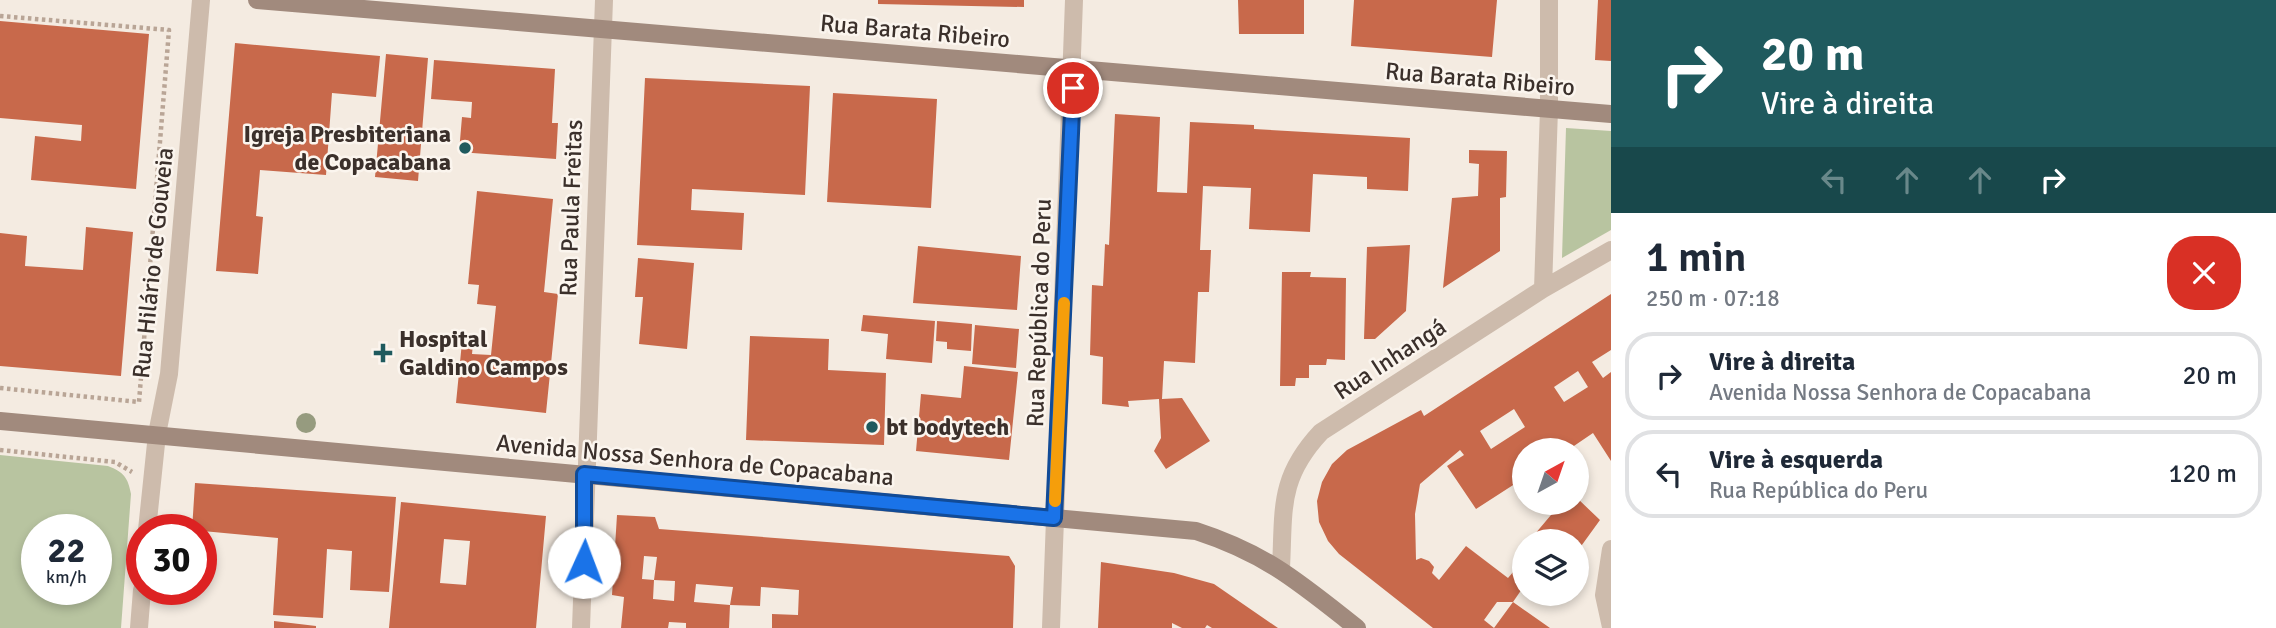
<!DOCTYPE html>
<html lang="pt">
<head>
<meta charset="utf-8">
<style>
  :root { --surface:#fff; --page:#f6f6f7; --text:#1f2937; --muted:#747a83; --line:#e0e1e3 }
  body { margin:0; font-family:Signika,sans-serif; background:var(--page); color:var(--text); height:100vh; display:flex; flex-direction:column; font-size:26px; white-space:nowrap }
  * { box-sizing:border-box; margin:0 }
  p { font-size:23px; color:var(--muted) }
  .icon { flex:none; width:38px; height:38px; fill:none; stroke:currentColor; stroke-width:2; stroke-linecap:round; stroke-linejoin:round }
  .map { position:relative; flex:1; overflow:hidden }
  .details { display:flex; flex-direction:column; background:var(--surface); width:665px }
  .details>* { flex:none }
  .top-card { background:#1f5a5e; color:#fff; overflow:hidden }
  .needle { width:46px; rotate:40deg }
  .controls { position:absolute; left:1512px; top:438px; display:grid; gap:14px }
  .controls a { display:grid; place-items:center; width:77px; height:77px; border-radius:50%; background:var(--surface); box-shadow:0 4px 10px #0003; font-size:35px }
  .speed { position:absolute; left:21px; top:514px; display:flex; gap:14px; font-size:35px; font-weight:700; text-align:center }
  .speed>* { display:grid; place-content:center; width:91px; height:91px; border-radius:50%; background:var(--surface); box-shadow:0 4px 10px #0003; line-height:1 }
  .speed small { font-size:18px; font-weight:400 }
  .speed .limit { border:10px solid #d22; background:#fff; color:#111 }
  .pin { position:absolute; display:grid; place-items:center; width:60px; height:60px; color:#fff; margin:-30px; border:4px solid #fff; border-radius:50%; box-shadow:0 2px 7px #0007 }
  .me { position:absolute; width:77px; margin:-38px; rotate:2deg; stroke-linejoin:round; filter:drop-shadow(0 0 5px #0008) }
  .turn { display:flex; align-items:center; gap:24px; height:147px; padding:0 35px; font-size:32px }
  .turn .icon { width:91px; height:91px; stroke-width:2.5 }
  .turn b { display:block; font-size:49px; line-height:60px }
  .lanes { display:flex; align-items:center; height:66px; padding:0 35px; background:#0003; justify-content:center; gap:35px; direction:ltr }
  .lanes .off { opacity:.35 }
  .round { display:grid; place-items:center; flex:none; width:74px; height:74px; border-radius:28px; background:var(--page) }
  .head { display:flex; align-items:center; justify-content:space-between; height:119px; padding:0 35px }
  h1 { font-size:42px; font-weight:600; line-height:52px }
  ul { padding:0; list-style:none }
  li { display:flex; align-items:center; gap:21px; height:88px; margin:0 14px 10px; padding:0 21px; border:4px solid var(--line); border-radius:28px }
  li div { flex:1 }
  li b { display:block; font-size:26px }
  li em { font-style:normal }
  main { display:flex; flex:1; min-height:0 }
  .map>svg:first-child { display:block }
</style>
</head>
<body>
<main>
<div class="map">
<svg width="1611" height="628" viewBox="0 0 1611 628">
  <rect width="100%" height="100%" fill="#f4ebe1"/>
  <path fill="#b8c4a0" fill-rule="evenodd" d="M1566,128L1611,131V230L1562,258Z
    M0,455L108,466C124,472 128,478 131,494L121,628H0ZM37,530H96V590H37Z"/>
  <path fill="#c8694b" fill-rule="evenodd" d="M878,0H1024V7L878,4Z
    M1238,0H1304V34H1239Z
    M1354,0H1497L1492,57L1351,46Z
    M1598,0H1611V61L1595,60Z
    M0,21L149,34L136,189L31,180L35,136L81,141L82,125L0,118Z
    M235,43L380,56L376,97L332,93L326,175L260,170L256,216L263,217L258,274L216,271Z
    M386,54L428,58L418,181L375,177Z
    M434,60L555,69L552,123H558L556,159L459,152L462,117L471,118L472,102L431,99Z
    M645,78L810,86L805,195L692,189L691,210L744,213L742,250L637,245Z
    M833,93L937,99L931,208L827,202Z
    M1115,114L1160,117L1157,192L1187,193L1190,122L1254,125V129L1410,138L1408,191L1367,189V177L1313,174L1310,232L1249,229L1251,188L1203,186L1200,250H1211L1209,292H1198L1195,363L1164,361L1162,399L1182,398L1210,441L1166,469L1154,451L1161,438L1159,399L1128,401L1129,407L1102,404L1103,357L1090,355L1092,285L1103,286L1105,244L1109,245Z
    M1469,150L1507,151L1506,197L1500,198V251L1443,288L1452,198L1478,196L1479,164L1469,163Z
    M477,191L553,199L544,292L558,294L546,413L456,403L462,342L473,344L472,354L491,355L496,306L477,304L479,285L468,284Z
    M86,227L133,232L121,376L0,366V233L27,236L25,266L83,270Z
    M1410,245L1406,311L1375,339H1364L1367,247Z
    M918,246L1021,256L1017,310L913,303Z
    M638,258L694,263L687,349L639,344L643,297H635Z
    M1282,272H1311L1310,277L1346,278L1345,360L1327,359L1326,365H1309V378H1296L1295,386H1280Z
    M1611,294V350L1592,362L1603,378L1611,372V461L1593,433L1568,450H1524V478L1476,509L1447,466L1464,455L1460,450L1420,484L1415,514L1416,560L1421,558L1429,561L1434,567L1432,573L1439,580L1466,546L1508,578L1514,571L1524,578V586L1513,602H1497L1484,620L1494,628L1513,602L1550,628H1433L1339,554L1328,541L1319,522L1317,501L1322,482L1332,464L1347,450L1421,410L1424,416ZM1578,371L1588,387L1564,402L1554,387ZM1514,409L1525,427L1491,449L1480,431Z
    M863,315L935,321L932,363L886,359L888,334L861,331Z
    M937,321L972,324L971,351L947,349V342L936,341Z
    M975,325L1019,329L1016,368L972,364Z
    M750,336L829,339L828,370L886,373L884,445L746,440Z
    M964,366L1018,372L1009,460L916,451L921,394L961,398Z
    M195,483L396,497L389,592L350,590L352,551L327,549L323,618L273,615L278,538L192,530Z
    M1577,498L1600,520L1579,549L1587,558L1577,580L1582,584L1577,589V541H1529L1562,502H1577Z
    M401,502L546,516L536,628H389ZM444,539L470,541L466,585L440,583Z
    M617,515L655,517L659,529L1009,556L1015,566L1013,628H772V614L798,615L799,590L761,587L760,606L730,605L729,628H686V623L669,622L668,628H621L624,597L612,595ZM644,556L657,557L654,580L675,581L674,601L653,599L654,580L642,579ZM696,584L733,587L730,605L694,602Z
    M1524,547V565L1515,557Z
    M1101,562L1174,573L1214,584L1278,628H1212L1207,625L1205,628H1182L1172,623V628H1098Z
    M1558,593H1573L1566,600Z
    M274,621L316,626V628H274Z"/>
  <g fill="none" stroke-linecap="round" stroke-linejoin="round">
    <path stroke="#b9a596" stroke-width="4.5" stroke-dasharray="3.5 3.5" stroke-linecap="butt" d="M0,16L169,30L139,402L0,388
      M0,450L115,462L132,472
      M131,572L133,546"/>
    <path stroke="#cdbbac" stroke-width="18" d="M1543,289L1549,109V0
      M147,530L157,434L169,374L201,0
      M1611,549L1604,595L1611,627
      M1281,568C1284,509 1278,478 1321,432L1543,289L1611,250
      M139,628L142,590
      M581,628L604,0
      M1051,628L1074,0"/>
    <path stroke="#a18a7d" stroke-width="18" d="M257,0L1611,114
      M0,421L1196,531C1267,554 1300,583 1357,628"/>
  </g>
  <circle fill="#969b7f" cx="306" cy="423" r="10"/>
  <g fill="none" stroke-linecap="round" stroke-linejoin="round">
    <g stroke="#114b97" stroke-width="18">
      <path id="route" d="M584,562V474L1054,518L1073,88"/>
    </g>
    <use href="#route" stroke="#1a73e8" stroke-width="12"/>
    <path stroke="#f59e0b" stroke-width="12" d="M1055,501L1064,303"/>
  </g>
  <g fill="#1f5a5e" stroke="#fbf5ee" stroke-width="2.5">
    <circle cx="465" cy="148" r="7"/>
    <path d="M379.5 342.5h7v7h7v7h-7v7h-7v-7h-7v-7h7z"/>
    <circle cx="872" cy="427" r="7"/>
  </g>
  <g text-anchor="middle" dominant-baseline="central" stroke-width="5" stroke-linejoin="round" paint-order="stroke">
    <g font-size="24" fill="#3b302b" stroke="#fbf5ee">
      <text transform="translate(915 31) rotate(5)">Rua Barata Ribeiro</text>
      <text transform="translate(1480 79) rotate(5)">Rua Barata Ribeiro</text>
      <text transform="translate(571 208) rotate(-88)">Rua Paula Freitas</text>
      <text transform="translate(153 263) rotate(-84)">Rua Hilário de Gouveia</text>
      <text transform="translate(1039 313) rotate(-88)">Rua República do Peru</text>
      <text transform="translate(1390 359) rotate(-33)">Rua Inhangá</text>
      <text transform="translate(695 460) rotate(5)">Avenida Nossa Senhora de Copacabana</text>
    </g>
    <g font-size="24" font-weight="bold" fill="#3b302b" stroke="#fbf5ee" text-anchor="start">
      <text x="451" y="134" text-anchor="end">Igreja Presbiteriana<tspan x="451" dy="28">de Copacabana</tspan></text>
      <text x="399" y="339">Hospital<tspan x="399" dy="28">Galdino Campos</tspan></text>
      <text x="886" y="427">bt bodytech</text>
    </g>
  </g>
</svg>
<div class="controls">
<a><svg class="needle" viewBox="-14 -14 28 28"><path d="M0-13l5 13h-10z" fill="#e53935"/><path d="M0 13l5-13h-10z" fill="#747a83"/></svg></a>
<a><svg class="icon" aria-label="layers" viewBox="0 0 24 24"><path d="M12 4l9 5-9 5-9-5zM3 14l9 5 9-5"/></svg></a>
</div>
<div class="speed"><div>22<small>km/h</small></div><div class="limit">30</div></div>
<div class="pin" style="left:1073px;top:88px;background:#d93025"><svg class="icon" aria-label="arrive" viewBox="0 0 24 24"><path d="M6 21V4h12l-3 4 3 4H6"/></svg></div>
<svg class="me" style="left:584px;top:562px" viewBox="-20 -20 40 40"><circle r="19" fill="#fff"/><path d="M0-13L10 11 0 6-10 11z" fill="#1a73e8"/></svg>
</div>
<section class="details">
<div class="top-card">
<div class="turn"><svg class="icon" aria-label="right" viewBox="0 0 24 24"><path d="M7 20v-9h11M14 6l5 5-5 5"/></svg><div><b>20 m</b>Vire à direita</div></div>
<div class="lanes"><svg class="icon off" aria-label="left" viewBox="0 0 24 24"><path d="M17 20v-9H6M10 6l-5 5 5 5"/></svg><svg class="icon off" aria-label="ahead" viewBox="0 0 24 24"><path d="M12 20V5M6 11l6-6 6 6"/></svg><svg class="icon off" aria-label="ahead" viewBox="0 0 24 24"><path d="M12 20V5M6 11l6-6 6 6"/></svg><svg class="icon" aria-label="right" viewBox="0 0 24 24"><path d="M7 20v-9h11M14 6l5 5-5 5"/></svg></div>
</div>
<div class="head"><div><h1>1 min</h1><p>250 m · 07:18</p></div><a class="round" style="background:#d93025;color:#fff"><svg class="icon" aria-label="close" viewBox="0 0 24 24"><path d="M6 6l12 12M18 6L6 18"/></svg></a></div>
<ul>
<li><svg class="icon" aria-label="right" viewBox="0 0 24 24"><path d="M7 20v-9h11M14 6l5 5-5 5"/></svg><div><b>Vire à direita</b><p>Avenida Nossa Senhora de Copacabana</p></div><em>20 m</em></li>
<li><svg class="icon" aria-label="left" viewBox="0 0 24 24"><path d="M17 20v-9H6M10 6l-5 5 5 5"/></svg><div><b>Vire à esquerda</b><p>Rua República do Peru</p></div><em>120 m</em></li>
</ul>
</section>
</main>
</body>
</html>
